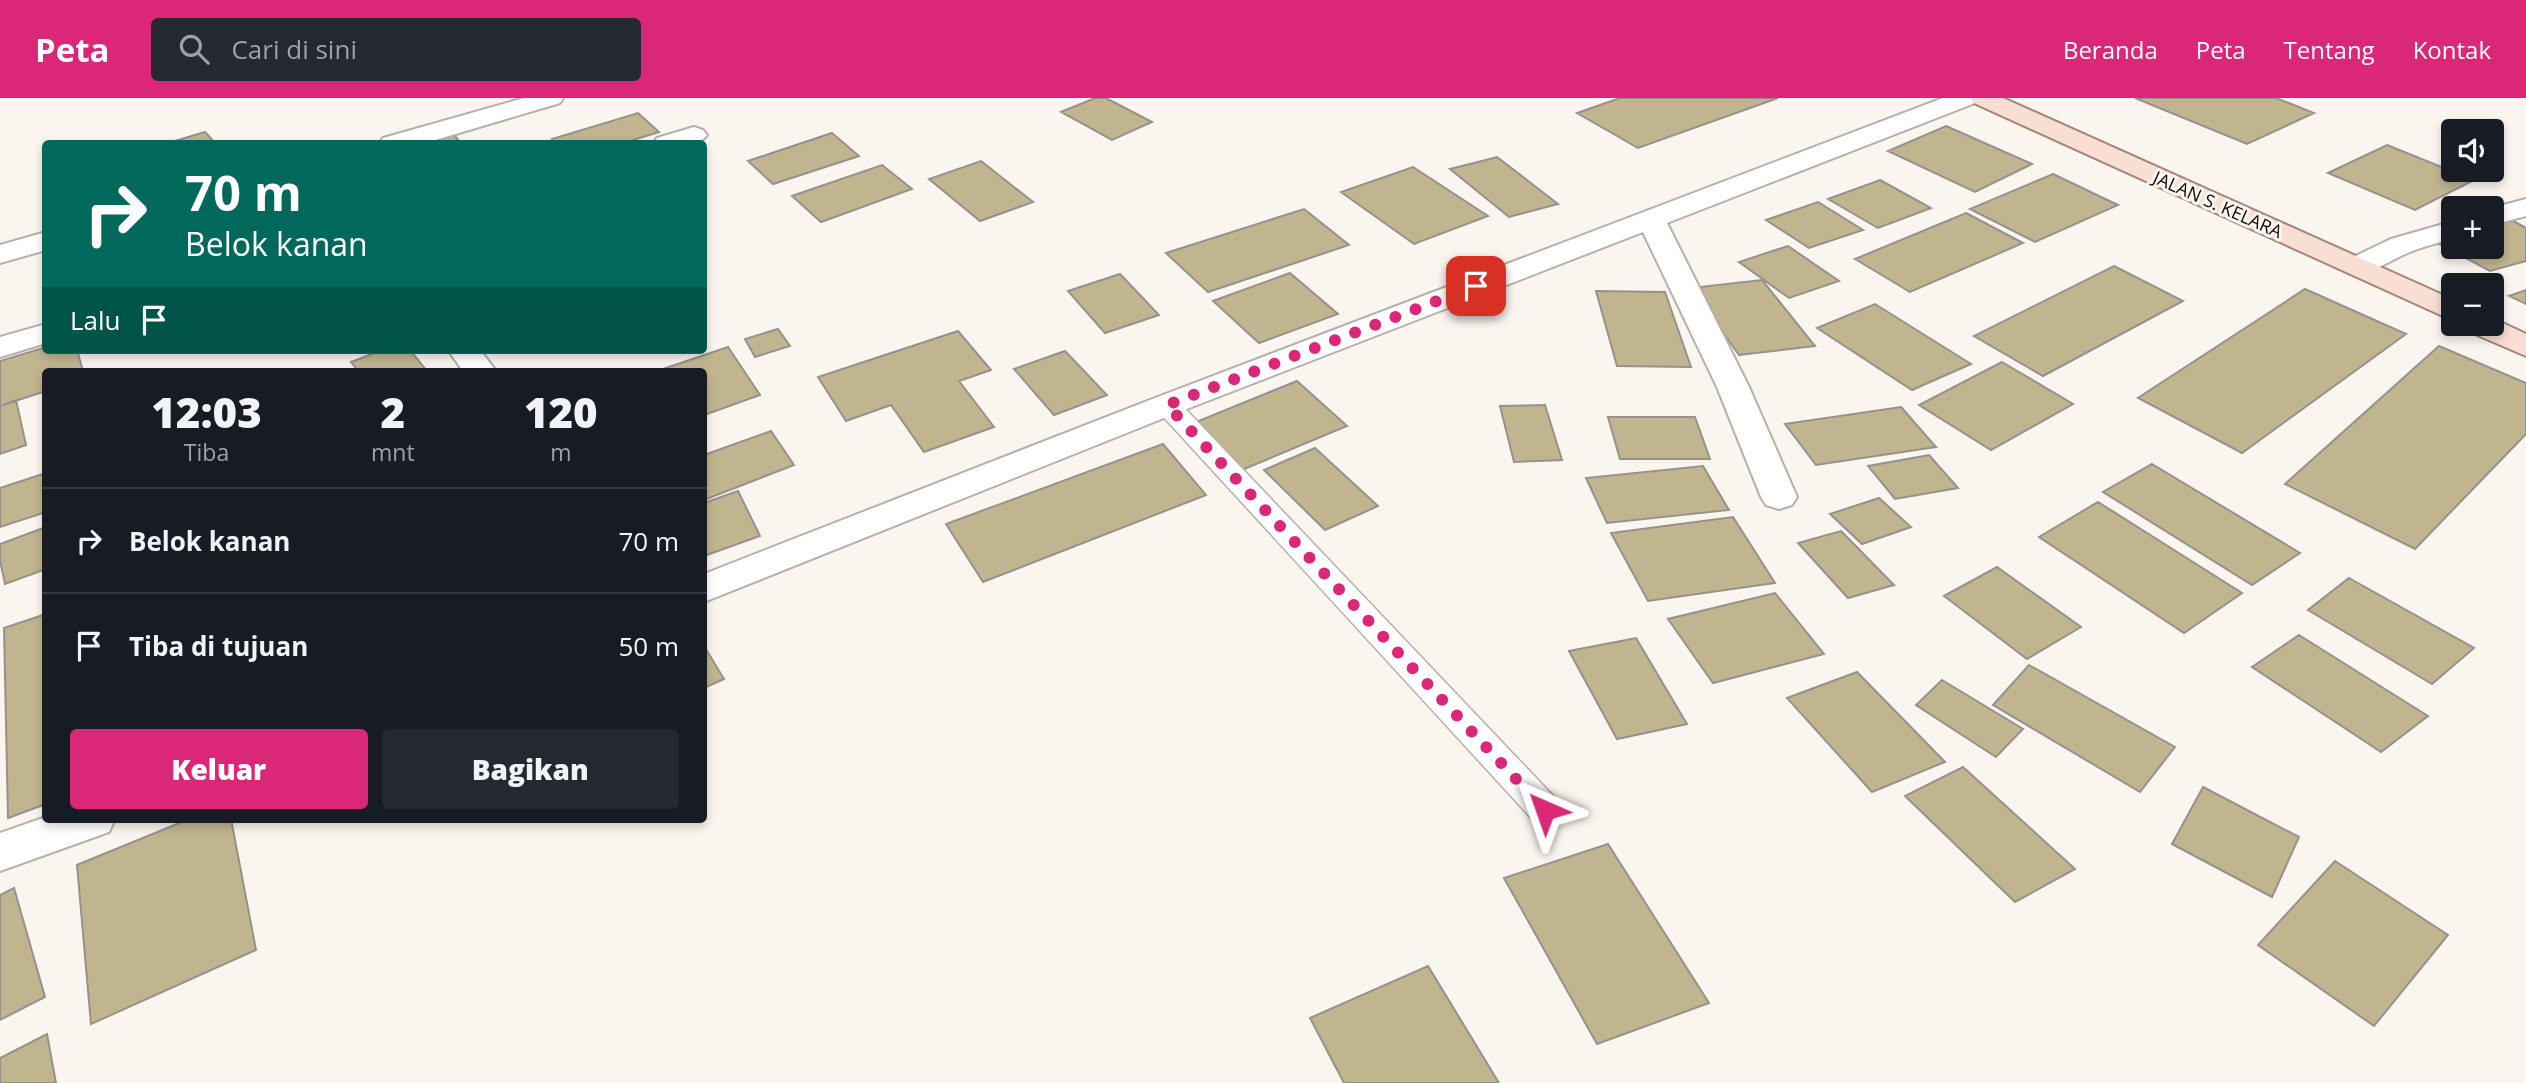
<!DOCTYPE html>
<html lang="id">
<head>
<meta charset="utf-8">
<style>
  :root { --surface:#171b24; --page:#242831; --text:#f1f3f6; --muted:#9ea1a6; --line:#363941; --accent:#db2777 }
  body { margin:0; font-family:"Open Sans",sans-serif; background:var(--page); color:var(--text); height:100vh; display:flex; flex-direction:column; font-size:26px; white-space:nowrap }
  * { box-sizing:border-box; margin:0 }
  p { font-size:23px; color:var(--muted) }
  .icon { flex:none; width:38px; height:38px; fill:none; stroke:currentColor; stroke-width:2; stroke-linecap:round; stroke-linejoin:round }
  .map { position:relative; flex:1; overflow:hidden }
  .details { position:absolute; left:42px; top:270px; width:665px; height:455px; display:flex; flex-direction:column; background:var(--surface); border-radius:7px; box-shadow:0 4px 10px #0003 }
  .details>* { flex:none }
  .guide { position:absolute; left:42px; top:42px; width:665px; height:214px; border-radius:7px; box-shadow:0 4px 10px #0003; background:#00695c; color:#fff; overflow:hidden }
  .fabs { position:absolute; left:2441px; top:21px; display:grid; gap:14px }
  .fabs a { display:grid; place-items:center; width:63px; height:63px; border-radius:7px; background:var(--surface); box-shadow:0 4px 10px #0003; font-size:35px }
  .pin { position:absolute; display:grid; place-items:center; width:60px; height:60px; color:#fff; margin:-30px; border-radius:14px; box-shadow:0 4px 10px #0006 }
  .me { position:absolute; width:77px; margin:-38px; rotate:317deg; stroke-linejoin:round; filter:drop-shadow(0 0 5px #0008) }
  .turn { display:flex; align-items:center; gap:24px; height:147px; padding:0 28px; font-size:32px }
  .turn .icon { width:91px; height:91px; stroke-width:2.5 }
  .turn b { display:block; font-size:49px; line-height:60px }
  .then { display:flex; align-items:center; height:66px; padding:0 28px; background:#0003; gap:14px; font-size:26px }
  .eta { display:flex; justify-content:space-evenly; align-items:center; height:119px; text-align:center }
  .eta b { font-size:42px; font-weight:800; line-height:49px }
  .cta { display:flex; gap:14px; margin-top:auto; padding:14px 28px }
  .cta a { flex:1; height:80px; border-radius:7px; background:var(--accent); color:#fff; font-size:28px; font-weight:800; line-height:80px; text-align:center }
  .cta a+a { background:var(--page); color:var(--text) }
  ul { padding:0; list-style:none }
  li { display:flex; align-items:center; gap:21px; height:105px; padding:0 28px; border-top:2px solid var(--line) }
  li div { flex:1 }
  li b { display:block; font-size:26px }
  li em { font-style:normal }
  header { display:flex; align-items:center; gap:42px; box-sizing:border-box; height:98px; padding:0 35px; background:var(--accent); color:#fff }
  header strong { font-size:33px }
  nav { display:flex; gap:38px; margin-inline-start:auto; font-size:24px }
  .search { width:490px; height:63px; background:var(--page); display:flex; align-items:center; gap:18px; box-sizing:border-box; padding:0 24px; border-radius:7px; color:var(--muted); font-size:26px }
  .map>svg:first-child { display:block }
</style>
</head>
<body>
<header>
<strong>Peta</strong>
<div class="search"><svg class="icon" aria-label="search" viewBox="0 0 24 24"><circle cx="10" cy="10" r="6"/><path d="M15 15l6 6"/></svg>Cari di sini</div>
<nav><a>Beranda</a><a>Peta</a><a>Tentang</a><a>Kontak</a></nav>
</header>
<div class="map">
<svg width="2526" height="985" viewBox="0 0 2526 985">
  <rect width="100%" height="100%" fill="#fbf5ef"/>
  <path fill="#c1b590" stroke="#95928c" stroke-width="2" d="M1095,0H1106L1152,24L1112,42L1061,14Z
    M1620,0H1778L1638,50L1577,15Z
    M2135,0H2276L2314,15L2247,46Z
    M638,15L659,34L620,46H556L552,41Z
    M1946,28L2032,66L1975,94L1888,53Z
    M205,34L216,46H165Z
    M832,35L859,58L773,86L748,63Z
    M453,36L462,46H421Z
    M2387,47L2474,82L2415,112L2328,75Z
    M1497,59L1558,106L1509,119L1450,71Z
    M981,63L1033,104L980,123L929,81Z
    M882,67L912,91L821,124L792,98Z
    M1413,69L1488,118L1414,146L1341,94Z
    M2053,76L2118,107L2035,144L1970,111Z
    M1880,82L1931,110L1878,130L1828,101Z
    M1818,104L1863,132L1809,150L1766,122Z
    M1304,111L1349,147L1208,194L1166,155Z
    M1966,115L2023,145L1910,194L1855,161Z
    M2506,119L2526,130V163L2490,173L2428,140L2454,133V149H2492V123Z
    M1788,148L1839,183L1789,200L1739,164Z
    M2114,168L2183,203L2043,278L1974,238Z
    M1290,175L1338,216L1259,245L1213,203Z
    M1120,176L1159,217L1105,235L1068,193Z
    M1762,182L1815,248L1739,257L1691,190Z
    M2305,191L2406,236L2242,355L2138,300Z
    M2526,192V206L2509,198Z
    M1596,193L1665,194L1691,269L1617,268Z
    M1875,206L1971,266L1912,292L1817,230Z
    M778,231L790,248L755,259L745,241Z
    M958,233L991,272L959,283L994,329L924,354L891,307L846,323L818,279Z
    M2439,248L2526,285V336L2415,451L2285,386Z
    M46,249V252H77L83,273H46V293L0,308V263Z
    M728,249L760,297L704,317V273H657Z
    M382,252H410L427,273H358L351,264Z
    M1065,253L1107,297L1054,317L1014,271Z
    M2002,264L2073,306L1991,352L1919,307Z
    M1297,283L1347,328L1237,374L1191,326Z
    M16,302L26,347L0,356V308Z
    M1545,307L1562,362L1514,364L1500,308Z
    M1901,309L1936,349L1816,367L1785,326Z
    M1608,319H1695L1710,361H1620Z
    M771,333L794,367L704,402V357Z
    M1163,346L1206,397L983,484L946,426Z
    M1315,350L1378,408L1325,432L1264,372Z
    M1929,357L1958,390L1895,401L1868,368Z
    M2152,366L2300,455L2252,487L2103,394Z
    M1703,368L1729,412L1607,425L1586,380Z
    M46,375V414L0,429V390Z
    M738,393L760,438L704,458V405Z
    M1879,400L1911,429L1862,446L1830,416Z
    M2098,404L2242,495L2184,535L2039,439Z
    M1733,419L1775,485L1648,503L1611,435Z
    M46,429V471L5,486L0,463V446Z
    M1841,433L1894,487L1848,500L1798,445Z
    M1997,469L2081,529L2027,561L1944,498Z
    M2349,480L2474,550L2432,586L2308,512Z
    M1775,495L1824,556L1713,585L1668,521Z
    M46,516V706L8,720L4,530Z
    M2299,537L2428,618L2381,654L2252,569Z
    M1636,540L1687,626L1617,641L1569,553Z
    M704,548L724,581L704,590Z
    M2029,567L2175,649L2140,694L1993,607Z
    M1857,574L1945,664L1872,694L1787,600Z
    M1942,582L2023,631L1996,659L1916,607Z
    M1963,669L2075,771L2015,804L1905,698Z
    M2203,689L2299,739L2272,799L2172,746Z
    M189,721H231L256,852L91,926L77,767Z
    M1608,746L1709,905L1597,946L1504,780Z
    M2335,763L2448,837L2374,928L2258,847Z
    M14,790L45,899L0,922V797Z
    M1428,868L1499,985H1344L1310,920Z
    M47,936L56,985H0V960Z"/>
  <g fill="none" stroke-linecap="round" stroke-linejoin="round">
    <g stroke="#b6b0ab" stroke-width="3">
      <path id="lane" d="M1167,299L1176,301L1557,702L1562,712L1557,722L1545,726L1533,722L1158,313L1154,307L1158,301Z"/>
    </g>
    <g stroke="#b6b0ab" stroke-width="4">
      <path id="street" d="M524,0H563L560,5L422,46H379L383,40Z
        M1943,0H1978L1975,5L1667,125L1749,289L1797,399L1792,407L1779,411L1766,407L1761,399L1717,289L1643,134L1179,314L704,504V476L1155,300Z
        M694,29L703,32L707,37C697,51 669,46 653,46L657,40Z
        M2526,101V118L2492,127V110Z
        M2454,123V140C2439,145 2424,148 2410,154C2389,162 2369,180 2347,174L2342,168L2347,162L2391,141Z
        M46,134V152L0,165V147Z
        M46,226V245L0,259V239Z
        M448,252H480L496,273H463Z
        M46,719L115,721L109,734L0,773V735Z"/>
    </g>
    <g stroke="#a28679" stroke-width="4">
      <path id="primary" d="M1971,0H2003L2454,202V223L1974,5Z
        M2492,220L2526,236V258L2468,233L2463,226H2492Z"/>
    </g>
    <use href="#lane" fill="#fff" fill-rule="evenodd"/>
    <use href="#street" fill="#fff" fill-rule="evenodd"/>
    <use href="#primary" fill="#f8ded3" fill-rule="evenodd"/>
  </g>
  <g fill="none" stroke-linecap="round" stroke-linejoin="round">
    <path stroke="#db2777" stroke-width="12" stroke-dasharray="0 21.6" d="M1476,188L1167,307L1545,712"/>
  </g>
  <g text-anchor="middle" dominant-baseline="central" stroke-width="6" stroke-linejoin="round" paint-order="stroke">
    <g font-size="18" fill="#0d0b09" stroke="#fbf5ef">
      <text transform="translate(2218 106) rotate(24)">JALAN S. KELARA</text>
    </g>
  </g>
</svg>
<div class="fabs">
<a><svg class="icon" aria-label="sound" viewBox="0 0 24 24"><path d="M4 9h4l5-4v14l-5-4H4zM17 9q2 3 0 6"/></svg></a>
<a>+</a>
<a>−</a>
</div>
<div class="pin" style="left:1476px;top:188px;background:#d93025"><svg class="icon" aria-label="arrive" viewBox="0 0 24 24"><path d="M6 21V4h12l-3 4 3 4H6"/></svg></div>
<svg class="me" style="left:1545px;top:712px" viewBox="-20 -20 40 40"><path d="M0-17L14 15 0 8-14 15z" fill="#db2777" stroke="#fff" stroke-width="4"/></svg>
<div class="guide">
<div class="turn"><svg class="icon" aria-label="right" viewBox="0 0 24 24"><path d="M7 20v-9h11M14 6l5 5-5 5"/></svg><div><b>70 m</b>Belok kanan</div></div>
<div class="then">Lalu<svg class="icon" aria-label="arrive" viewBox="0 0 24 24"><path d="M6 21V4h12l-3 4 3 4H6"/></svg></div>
</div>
<section class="details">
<div class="eta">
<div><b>12:03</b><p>Tiba</p></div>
<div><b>2</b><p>mnt</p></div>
<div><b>120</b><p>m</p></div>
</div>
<ul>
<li><svg class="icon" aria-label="right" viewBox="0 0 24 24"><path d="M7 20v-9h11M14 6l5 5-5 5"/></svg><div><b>Belok kanan</b></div><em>70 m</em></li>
<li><svg class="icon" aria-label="arrive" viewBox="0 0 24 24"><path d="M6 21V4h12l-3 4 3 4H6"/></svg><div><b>Tiba di tujuan</b></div><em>50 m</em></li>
</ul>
<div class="cta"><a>Keluar</a><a>Bagikan</a></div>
</section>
</div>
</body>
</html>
